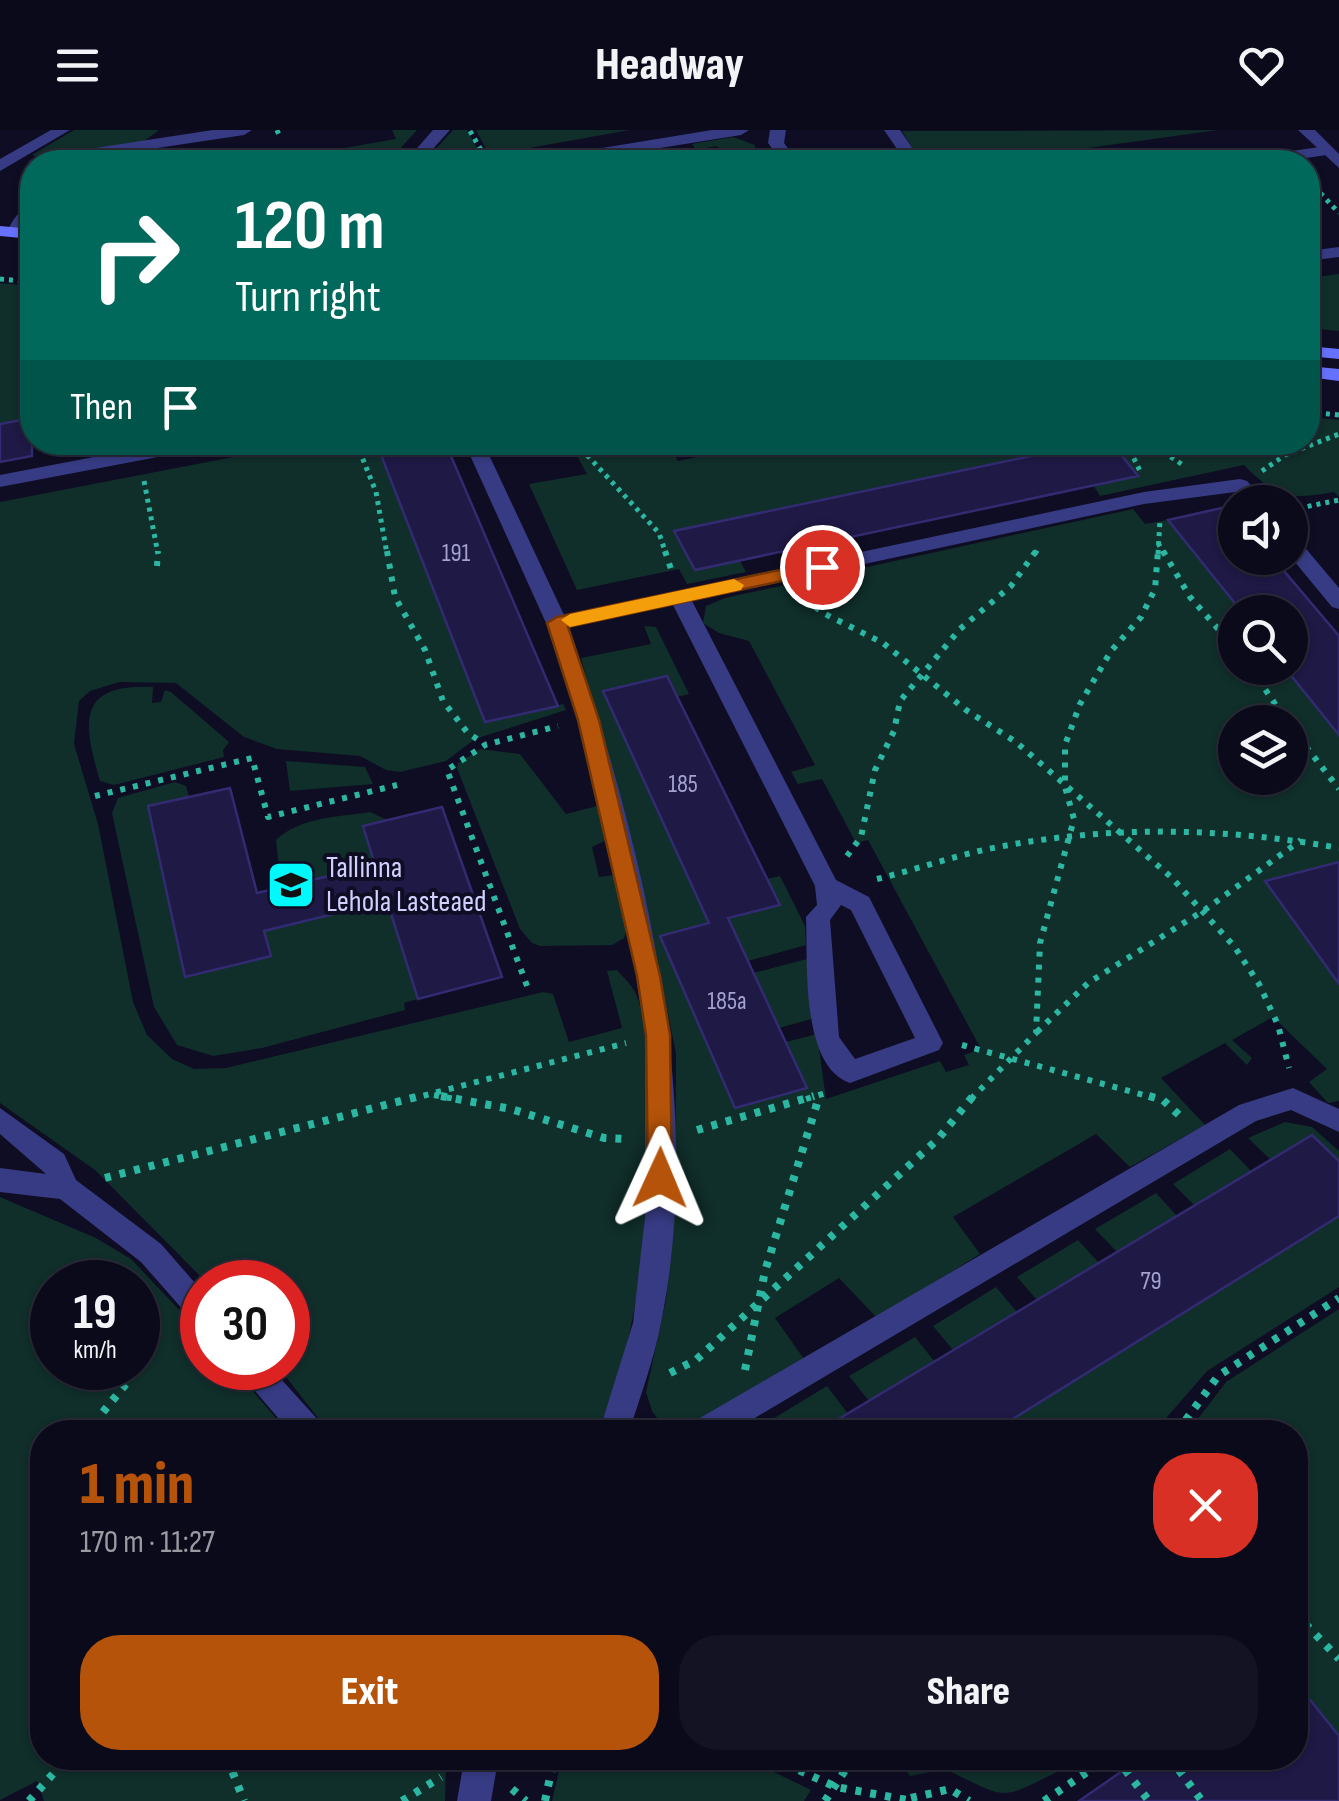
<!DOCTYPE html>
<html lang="en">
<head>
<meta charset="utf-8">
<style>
  :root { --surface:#0b0a1a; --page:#141323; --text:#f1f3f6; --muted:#9a9aa2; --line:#2b2b39; --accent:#b45309 }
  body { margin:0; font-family:"Sofia Sans Condensed",sans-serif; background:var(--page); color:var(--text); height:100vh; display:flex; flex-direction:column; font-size:38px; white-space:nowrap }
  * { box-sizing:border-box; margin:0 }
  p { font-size:32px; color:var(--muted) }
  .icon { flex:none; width:55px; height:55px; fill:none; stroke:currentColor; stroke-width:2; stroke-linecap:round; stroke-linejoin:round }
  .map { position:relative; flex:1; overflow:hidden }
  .details { position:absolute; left:30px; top:1290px; width:1278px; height:350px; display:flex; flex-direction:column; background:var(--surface); border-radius:40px; box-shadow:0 2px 8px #0004,0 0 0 2px var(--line) }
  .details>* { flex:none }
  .banner { position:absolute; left:20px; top:20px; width:1300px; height:305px; border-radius:40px; box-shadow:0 2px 8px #0004,0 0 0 2px var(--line); background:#00695c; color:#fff; overflow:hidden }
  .buttons { position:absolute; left:1218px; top:355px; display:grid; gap:20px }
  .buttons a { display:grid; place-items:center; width:90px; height:90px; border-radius:50%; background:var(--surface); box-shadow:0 2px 8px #0004,0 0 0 2px var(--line); font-size:50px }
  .speed { position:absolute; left:30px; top:1130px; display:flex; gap:20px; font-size:50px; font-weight:700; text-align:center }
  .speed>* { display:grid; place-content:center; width:130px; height:130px; border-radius:50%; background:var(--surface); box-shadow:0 2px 8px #0004,0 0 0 2px var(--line); line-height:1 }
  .speed small { font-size:25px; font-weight:400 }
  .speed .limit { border:15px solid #d22; background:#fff; color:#111 }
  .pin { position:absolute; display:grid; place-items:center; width:85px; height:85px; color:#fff; margin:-42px; border:5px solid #fff; border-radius:50%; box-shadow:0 2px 10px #0007 }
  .me { position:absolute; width:110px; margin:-55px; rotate:1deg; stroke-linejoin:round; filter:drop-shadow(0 0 8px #0008) }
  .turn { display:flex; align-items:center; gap:35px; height:210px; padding:0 50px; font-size:45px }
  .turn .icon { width:130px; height:130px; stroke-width:2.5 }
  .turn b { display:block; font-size:70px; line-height:85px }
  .then { display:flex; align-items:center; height:95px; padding:0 50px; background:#0003; gap:20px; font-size:38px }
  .round { display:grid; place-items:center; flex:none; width:105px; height:105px; border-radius:40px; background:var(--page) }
  .overview { display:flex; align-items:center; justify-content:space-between; height:170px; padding:0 50px }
  h1 { font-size:60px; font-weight:800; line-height:75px; color:var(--accent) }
  .button { display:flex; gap:20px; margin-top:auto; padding:20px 50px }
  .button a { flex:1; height:115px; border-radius:40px; background:var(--accent); color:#fff; font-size:40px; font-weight:800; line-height:115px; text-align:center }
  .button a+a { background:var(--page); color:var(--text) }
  header { display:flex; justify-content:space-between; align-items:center; height:130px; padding:0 50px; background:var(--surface); font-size:45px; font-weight:800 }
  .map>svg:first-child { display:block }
</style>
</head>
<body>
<header><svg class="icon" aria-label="menu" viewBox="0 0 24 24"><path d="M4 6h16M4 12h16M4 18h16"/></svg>Headway<svg class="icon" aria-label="heart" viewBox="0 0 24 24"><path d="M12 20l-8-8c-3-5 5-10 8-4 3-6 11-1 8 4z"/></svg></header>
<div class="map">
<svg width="1339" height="1671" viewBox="0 0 1339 1671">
  <rect width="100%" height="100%" fill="#0f0d23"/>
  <path fill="#102e2a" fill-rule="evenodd" d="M74,0H159L143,12L42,28L32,25Z
    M392,0H417L388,32H262L396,9Z
    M453,0H467L482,27L424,32Z
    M476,0H630L518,20L519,29L493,32Z
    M1218,0L987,32H921L902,1Z
    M733,7L755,15L756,32H729L717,16L696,20L692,14Z
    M1339,144V201L1308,198V148Z
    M0,153L32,156V288L0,294Z
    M1308,287L1339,290V367L1334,362C1290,370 1276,368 1244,335L1100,366L1093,355L1111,313L1308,312Z
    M617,312L669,313L678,331L765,312L1098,313L675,402L695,440L740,431L746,442L687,454L679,439L577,460L529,354L587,344L570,313Z
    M247,313H376L485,592L563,574L566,580L475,609L446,631L400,642L386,640L360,626L277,619L244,607L176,553L119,552L90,561L79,571L74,614L98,694L133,872L147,905L172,929L194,939L226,938L543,862L553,864L569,912L622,898L607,841L617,840C623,847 632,855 636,864C648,892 645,926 646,955C649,1072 646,1195 597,1302H329L279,1238H288V1152H206L95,1040L0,973V372L249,324Z
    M1133,379L1145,394L1168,390L1242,482H1235V538H1285L1339,605V745L1330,734L1266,752L1339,854V971L1328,973L1309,952L1327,939L1273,887L1232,910L1252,928L1247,935L1225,913L1161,948L1205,995L1130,1037L1096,1004L953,1087L980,1124L877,1188L839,1148L775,1188L804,1229L690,1297L679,1301L664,1297L652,1281L646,1262L666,1170L675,1075L676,923L643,761L581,528L651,514L644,496L656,497L689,564L677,567L603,562L709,793L660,807L735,978L807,958L786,912L817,904L826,969L940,931L946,942L969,935L964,925L981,919L868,710L856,713L822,649L798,654L791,642L815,635L749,511L719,503L703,493L706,476L725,468ZM1235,592H1290V648H1235Z
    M153,557L152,573L161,572L165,560L171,562L229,612L223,620L224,627L114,655L100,651C83,593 76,553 153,557Z
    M480,619L520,624L566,684L601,675L609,709L592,717L599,747L615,745L627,799L624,808L612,815L540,816L532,813L520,799L457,638L458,633Z
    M286,631L365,637L373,654L290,661Z
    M175,652L186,656L189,667L149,676L264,801L387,771L418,869L404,873L405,880L262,918L213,926L177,915L154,877L112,683L118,668Z
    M370,682L387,690L363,696L375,735L281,757L276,710C300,687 338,687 370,682Z
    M780,746L805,796L806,815L748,831L728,788L780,775L767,749Z
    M807,829L815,888L779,898L753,843Z
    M1285,992L1312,997L1339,1021V1031L1312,1005L1271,1030L1248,1008Z
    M1230,1019L1251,1041L1194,1075L1173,1054Z
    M1156,1063L1177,1086L1117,1122L1095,1099Z
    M0,1067L96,1108L131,1129L202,1204V1238H233L288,1302H42V1628H446L445,1671H44L37,1651L0,1670ZM52,1152H138V1238H52Z
    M1339,1086V1157L1207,1241L1154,1302H992Z
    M1078,1110L1099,1133L1037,1170L1017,1147Z
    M996,1157L1017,1182L953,1220L933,1196Z
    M1339,1179V1606L1295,1551V1302H1188L1226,1252Z
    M915,1207L935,1232L869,1271L849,1246Z
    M827,1256L848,1284L816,1302H761L758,1298Z
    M562,1628H745L811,1660L804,1671H552Z
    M864,1628H1053L1063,1639C997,1671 1012,1671 945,1639L910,1646L902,1636L892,1642L859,1638Z"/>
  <path fill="#1e1945" stroke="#322b71" stroke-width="2.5" d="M32,288V326L0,332V294Z
    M376,312H445L558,576L485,592Z
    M1098,312H1111L1138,346L695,440L674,401Z
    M1235,375V428H1273L1339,506V605L1285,538H1290V482H1242L1168,390Z
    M667,546L780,775L728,788L807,958L735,978L660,806L709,793L603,561Z
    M230,658L257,763L375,735L363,696L442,677L502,847L418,869L387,771L264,801L271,826L185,847L148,676Z
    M1339,732V854L1265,751Z
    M1312,1005L1339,1031V1086L992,1302H817Z
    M1295,1551L1339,1606V1671H1079L1141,1628H1295Z"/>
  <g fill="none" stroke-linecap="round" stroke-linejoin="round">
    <path stroke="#2cb7a2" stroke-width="5" stroke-dasharray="4 5" stroke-linecap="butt" d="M277,0L279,5
      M470,1L488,32
      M1308,50L1339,83
      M0,149L32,152
      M1308,282L1339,285
      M356,312L376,362L387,424
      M575,312L659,403L666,424
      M1126,312L1141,343
      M1148,312L1183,335
      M1262,341L1285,325L1339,304
      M144,351L158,424
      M1290,380L1339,370
      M1158,413L1164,424
      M1035,424L1038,419
      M1158,424L1160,390"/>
    <path stroke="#2cb7a2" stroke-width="6" stroke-dasharray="5 8" stroke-linecap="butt" d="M387,421L395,467L425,520L443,571L467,602L484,614
      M665,421L672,442
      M1163,421L1190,467L1235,518
      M157,436L158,421
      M805,469L823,483L883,513L966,580L1016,612L1171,747L1234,816L1259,854L1278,895L1289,938
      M1251,538L1287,592
      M1290,596L1339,659
      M95,666L252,628L268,687L397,655
      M847,726L861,707L875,640L894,601L900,571L960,499L1011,456L1036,421
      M877,749C914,740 951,727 988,719C1105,695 1222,697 1339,718
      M527,856L447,640L485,615L558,596
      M1037,902L1088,853L1206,779L1301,710
      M962,915L1158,969
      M434,965L455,969
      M411,969L626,913
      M806,969L829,962
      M971,969L1036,903L1040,813L1074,689L1065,657V615L1080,574L1111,521L1141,487L1155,459L1158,421"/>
    <path stroke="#2cb7a2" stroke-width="8" stroke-dasharray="6 9" stroke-linecap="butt" d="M441,966L511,979L604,1008L626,1009
      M1149,966L1163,970L1180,986
      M697,1000L814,966
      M105,1048L420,966
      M745,1240L765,1141L819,967
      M670,1243L696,1230L938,1009L973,966
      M103,1282L130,1249L119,1238
      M1177,1302L1218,1246L1339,1168
      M1295,1483L1339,1529
      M227,1628L244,1671
      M772,1628L836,1657L913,1671
      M1116,1628L1149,1671
      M1170,1628L1202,1671
      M512,1659L526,1671
      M911,1668L950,1659L969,1671
      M29,1671L67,1628
      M402,1671L441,1647
      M545,1671L554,1628
      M825,1671L853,1628
      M1044,1671L1108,1628"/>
    <path fill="#373b84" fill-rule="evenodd" d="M32,73V87L18,105H8C6,96 22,77 32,73Z"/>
    <path fill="#373b84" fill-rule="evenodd" d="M51,0H70L0,41V29Z
      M213,0H252L244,5L64,32H32V36L28,32L36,27Z
      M433,0H450L421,32H405Z
      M712,0H749L741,5L573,32H539L547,27Z
      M770,0H786L784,13L798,32H782L768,13Z
      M884,0H900L922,32H906Z
      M1327,16L1333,18V24L1280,32H1241L1249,27Z
      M1339,117V127L1308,131V121Z
      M172,312H214L205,318L0,357V345Z
      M464,312H483L564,485L1144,362L1240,349L1247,351L1265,372H1245L1235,362L1144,374L692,471L836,750L869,767L943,913L939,920L850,953C800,936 808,831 806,787L817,775L815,756L673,475L569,497C641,713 707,965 661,1193C654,1230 640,1267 629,1302H599L633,1193L645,1087V905L633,825L578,590L546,493ZM841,775L851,780L915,908L855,929L839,907L830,790Z
      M1290,407L1297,408L1339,458V479L1332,477L1290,426Z
      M1293,958L1339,979V1002L1291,980L1256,991L731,1302H689L693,1292L1239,975Z
      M0,978L64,1024L76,1050L161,1114L202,1161V1194L192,1190L141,1132L60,1069L0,1062V1038L46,1044L0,1004Z
      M239,1238H271L320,1292L324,1302H290L243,1247Z
      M459,1628H493L496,1642L491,1671H457L462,1642Z"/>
    <path fill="#373b84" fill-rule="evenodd" d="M1298,0H1315L1339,24V38Z"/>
    <path fill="#6771ff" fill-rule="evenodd" d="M0,96L32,99V109L0,106Z
      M1308,216L1339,219V229L1308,226Z
      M1308,236L1339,239V251L1308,247Z"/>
  </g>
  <path fill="#b45309" stroke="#753606" stroke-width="2.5" d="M822,431L831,437L828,441L568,497L599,590L660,846L670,905L672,1048L669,1056L660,1059L651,1056L648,1048L646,905L637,846L578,590L547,493L557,487Z"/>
  <path fill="#f59e0b" d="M734,449L744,455L741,460L570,497L561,490L570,484Z"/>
  <defs>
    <g id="school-square" transform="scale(2.5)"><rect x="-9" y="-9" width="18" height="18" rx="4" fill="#00f9fb" stroke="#0f0d23"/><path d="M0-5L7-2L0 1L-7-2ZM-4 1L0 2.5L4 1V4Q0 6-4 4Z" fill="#111"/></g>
  </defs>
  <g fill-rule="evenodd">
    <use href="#school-square" x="291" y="755"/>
  </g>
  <g text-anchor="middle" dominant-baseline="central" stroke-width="8" stroke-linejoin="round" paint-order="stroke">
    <g font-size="25" fill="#a4a2d0">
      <text x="456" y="423">191</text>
      <text x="683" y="654">185</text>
      <text x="727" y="871">185a</text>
      <text x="1151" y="1151">79</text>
    </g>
    <g font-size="30" fill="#d1d0ff" stroke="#0f0d23" text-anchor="start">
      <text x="326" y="738">Tallinna<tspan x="326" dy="34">Lehola Lasteaed</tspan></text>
    </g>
  </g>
</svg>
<div class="buttons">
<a><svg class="icon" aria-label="sound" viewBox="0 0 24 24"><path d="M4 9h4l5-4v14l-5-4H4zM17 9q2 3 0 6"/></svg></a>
<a><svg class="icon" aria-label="search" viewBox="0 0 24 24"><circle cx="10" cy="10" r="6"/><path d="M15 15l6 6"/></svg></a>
<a><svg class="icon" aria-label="layers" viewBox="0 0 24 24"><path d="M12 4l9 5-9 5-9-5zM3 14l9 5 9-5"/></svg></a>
</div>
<div class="speed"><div>19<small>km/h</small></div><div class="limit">30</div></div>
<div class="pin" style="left:822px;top:437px;background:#d93025"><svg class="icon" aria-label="arrive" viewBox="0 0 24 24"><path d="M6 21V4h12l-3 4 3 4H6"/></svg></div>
<svg class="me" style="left:660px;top:1048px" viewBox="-20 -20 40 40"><path d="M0-17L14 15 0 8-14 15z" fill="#b45309" stroke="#fff" stroke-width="4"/></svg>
<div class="banner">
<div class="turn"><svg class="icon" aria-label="right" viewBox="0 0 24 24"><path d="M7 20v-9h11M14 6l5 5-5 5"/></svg><div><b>120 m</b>Turn right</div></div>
<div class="then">Then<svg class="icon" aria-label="arrive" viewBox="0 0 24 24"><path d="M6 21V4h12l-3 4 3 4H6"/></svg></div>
</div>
<section class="details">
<div class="overview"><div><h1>1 min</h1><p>170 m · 11:27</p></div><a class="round" style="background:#d93025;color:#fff"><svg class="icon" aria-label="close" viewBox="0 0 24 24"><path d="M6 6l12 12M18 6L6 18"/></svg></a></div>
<div class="button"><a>Exit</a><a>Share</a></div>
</section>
</div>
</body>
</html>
